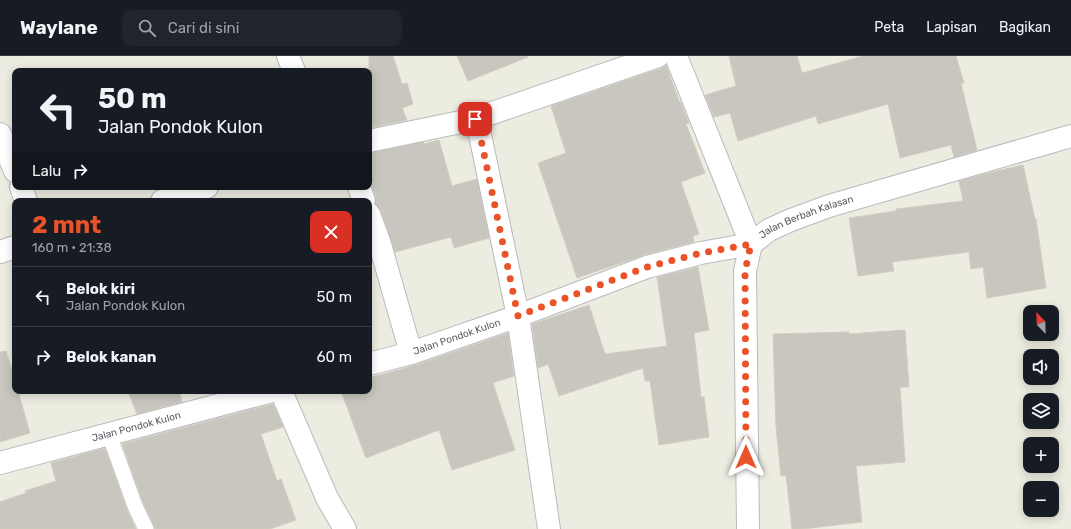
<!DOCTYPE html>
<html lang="id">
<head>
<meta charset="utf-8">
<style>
  :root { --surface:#171b24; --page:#20242c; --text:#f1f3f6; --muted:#9ea1a6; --line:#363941; --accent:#ea5329 }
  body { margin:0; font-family:Rubik,sans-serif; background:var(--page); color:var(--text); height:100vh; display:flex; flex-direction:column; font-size:15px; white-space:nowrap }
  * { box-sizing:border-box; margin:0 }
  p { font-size:13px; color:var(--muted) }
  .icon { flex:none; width:22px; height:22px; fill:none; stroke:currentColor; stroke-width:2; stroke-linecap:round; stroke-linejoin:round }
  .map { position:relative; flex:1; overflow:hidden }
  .drawer { position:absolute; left:12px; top:142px; width:360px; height:196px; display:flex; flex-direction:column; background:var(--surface); border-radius:8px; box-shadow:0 2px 10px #0003 }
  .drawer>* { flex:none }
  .hud { position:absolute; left:12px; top:12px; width:360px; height:122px; border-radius:8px; box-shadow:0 2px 10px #0003; background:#171b24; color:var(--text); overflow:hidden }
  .needle { width:26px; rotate:337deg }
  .fabs { position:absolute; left:1023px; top:249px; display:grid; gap:8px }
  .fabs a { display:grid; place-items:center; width:36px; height:36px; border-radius:8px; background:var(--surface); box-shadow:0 2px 10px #0003; font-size:20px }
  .pin { position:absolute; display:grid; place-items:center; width:34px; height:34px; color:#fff; margin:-17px; border-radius:8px; box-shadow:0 2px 6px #0006 }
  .me { position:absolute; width:44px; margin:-22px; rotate:0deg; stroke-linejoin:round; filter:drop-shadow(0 0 3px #0008) }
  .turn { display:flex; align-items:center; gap:14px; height:84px; padding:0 20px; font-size:18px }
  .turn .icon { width:52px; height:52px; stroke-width:2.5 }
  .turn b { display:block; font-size:28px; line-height:34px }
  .then { display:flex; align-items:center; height:38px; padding:0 20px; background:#0003; gap:8px; font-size:15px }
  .round { display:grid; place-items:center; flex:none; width:42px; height:42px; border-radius:8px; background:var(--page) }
  .overview { display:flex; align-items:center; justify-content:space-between; height:68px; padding:0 20px }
  h1 { font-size:24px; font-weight:700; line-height:30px; color:var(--accent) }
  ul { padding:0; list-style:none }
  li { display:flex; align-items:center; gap:12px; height:60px; padding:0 20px; border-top:1px solid var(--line) }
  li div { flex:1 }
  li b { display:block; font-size:15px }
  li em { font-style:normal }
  header { display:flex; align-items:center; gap:24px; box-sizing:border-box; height:56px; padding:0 20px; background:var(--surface); border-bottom:1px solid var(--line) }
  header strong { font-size:19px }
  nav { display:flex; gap:22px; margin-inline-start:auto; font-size:14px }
  .search { width:280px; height:36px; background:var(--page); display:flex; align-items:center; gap:10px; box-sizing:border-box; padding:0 14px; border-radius:8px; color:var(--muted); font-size:15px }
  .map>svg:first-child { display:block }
</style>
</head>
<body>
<header>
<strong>Waylane</strong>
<div class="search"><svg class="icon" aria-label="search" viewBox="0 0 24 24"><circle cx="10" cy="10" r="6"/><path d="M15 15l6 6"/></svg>Cari di sini</div>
<nav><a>Peta</a><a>Lapisan</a><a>Bagikan</a></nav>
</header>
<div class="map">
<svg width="1071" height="473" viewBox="0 0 1071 473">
  <rect width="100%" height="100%" fill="#edece1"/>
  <path fill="#c8c6be" stroke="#d1cebf" d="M369,0H393L402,28L407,27L413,48L402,52L407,64L369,72Z
    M457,0H527L528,1L468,25Z
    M729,0H797L802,17L863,0H956L964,27H961L977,94L954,101L951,89L900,102L888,48L818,68L816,60L738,85L730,57L714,61L705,39L736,30Z
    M666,9L679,45H680L689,67L686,68L705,117L681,126L699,178L693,180L694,186L644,199L577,222L538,107L566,97L551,50L662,12Z
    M439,84L452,130L477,123L489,182L454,192L451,181L395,196L381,154L376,148V141L369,124V97L423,86L424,88Z
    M1023,109L1035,163H1036L1046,232L987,242L983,211L971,213L969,196L892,206L894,215L858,220L849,162L896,155V153L963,145L959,125L992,116Z
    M698,211L709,274L694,277L701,341H704L709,381L659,389L650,325H645L643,312L559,340L548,308L538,312L532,268L589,249L605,298L667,290L657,221Z
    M905,274L909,331H900L905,406L856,410L862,466L803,473H792L786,419L781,420L776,371L773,278L849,276V278Z
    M508,277L514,320L493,327L515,394L452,414L439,374L366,402L341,335H369V322L415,309Z
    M6,295L15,324V335H18L30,377L0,386V296Z
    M128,335H179L182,346L137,358Z
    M273,348L283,371L261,378L277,425L281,423L296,464L270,473H155L143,447L122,388Z
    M105,392L127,453L136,473H0V446L26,437L25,435L56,425L51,407Z"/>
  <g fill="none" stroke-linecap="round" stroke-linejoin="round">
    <g stroke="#b9bac0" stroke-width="16">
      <path id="service" d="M109,378L135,450L146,473"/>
    </g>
    <g stroke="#b9bac0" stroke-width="24">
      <g id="minor">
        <path d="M288,0L294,15"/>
        <path d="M475,63L658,0"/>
        <path d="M0,78L15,115"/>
        <path d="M369,85L475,63L479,74L518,260L549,473"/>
        <path d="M21,131L26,145"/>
        <path d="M359,131L364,145"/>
        <path d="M162,145L207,131"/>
        <path d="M369,158L379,185L411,297"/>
        <path d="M0,196L15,191"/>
        <path id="s1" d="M369,308L411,297L518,260L647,211L701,197L751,188L676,0"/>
        <path d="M281,335L327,442L345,473"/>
        <path id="s2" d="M0,407L272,335"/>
      </g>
    </g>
    <g stroke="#b9bac0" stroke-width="24">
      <g id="tertiary">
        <path id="s3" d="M748,473L745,215L751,188L769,174L791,164L829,150L1071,80"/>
      </g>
    </g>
    <use href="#service" stroke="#fff" stroke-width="15"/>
    <use href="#minor" stroke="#fff" stroke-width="22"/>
    <use href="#tertiary" stroke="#fff" stroke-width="22"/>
  </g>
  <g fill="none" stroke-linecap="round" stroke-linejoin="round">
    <path stroke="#ea5329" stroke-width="7" stroke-dasharray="0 12.6" d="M475,63L479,74L518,260L647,211L701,197L751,188L745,215L746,401"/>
  </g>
  <g text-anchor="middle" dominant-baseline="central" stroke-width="3" stroke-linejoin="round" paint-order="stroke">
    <g font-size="10" fill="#5a5c62" stroke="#fff">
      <text stroke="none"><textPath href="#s3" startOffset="348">Jalan Berbah Kalasan</textPath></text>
      <text stroke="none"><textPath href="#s1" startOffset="92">Jalan Pondok Kulon</textPath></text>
      <text stroke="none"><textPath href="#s2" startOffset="141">Jalan Pondok Kulon</textPath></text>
    </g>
  </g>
</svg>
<div class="fabs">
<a><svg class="needle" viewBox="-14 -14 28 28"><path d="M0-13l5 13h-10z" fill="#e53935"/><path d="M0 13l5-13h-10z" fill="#9ea1a6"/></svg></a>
<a><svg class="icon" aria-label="sound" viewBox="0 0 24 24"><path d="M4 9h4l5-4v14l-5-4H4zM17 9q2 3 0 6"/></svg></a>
<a><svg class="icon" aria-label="layers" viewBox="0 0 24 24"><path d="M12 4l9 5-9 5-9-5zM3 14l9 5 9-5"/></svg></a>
<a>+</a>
<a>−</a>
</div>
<div class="pin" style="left:475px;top:63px;background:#d93025"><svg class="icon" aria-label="arrive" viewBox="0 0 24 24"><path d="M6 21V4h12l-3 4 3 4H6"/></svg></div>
<svg class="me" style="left:746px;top:401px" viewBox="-20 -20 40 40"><path d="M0-17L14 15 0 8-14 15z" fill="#ea5329" stroke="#fff" stroke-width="4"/></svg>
<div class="hud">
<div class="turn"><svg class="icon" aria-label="left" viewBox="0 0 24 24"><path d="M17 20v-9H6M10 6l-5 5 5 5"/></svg><div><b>50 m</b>Jalan Pondok Kulon</div></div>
<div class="then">Lalu<svg class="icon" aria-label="right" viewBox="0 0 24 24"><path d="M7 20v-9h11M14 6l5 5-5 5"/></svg></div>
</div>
<section class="drawer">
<div class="overview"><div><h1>2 mnt</h1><p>160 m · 21:38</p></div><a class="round" style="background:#d93025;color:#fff"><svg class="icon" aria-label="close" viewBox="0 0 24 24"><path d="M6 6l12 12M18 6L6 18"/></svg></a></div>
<ul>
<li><svg class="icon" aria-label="left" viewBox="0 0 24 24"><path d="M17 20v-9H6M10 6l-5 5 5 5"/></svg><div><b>Belok kiri</b><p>Jalan Pondok Kulon</p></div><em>50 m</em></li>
<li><svg class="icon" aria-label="right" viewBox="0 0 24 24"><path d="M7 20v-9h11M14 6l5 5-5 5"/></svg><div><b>Belok kanan</b></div><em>60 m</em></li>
</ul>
</section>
</div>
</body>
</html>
